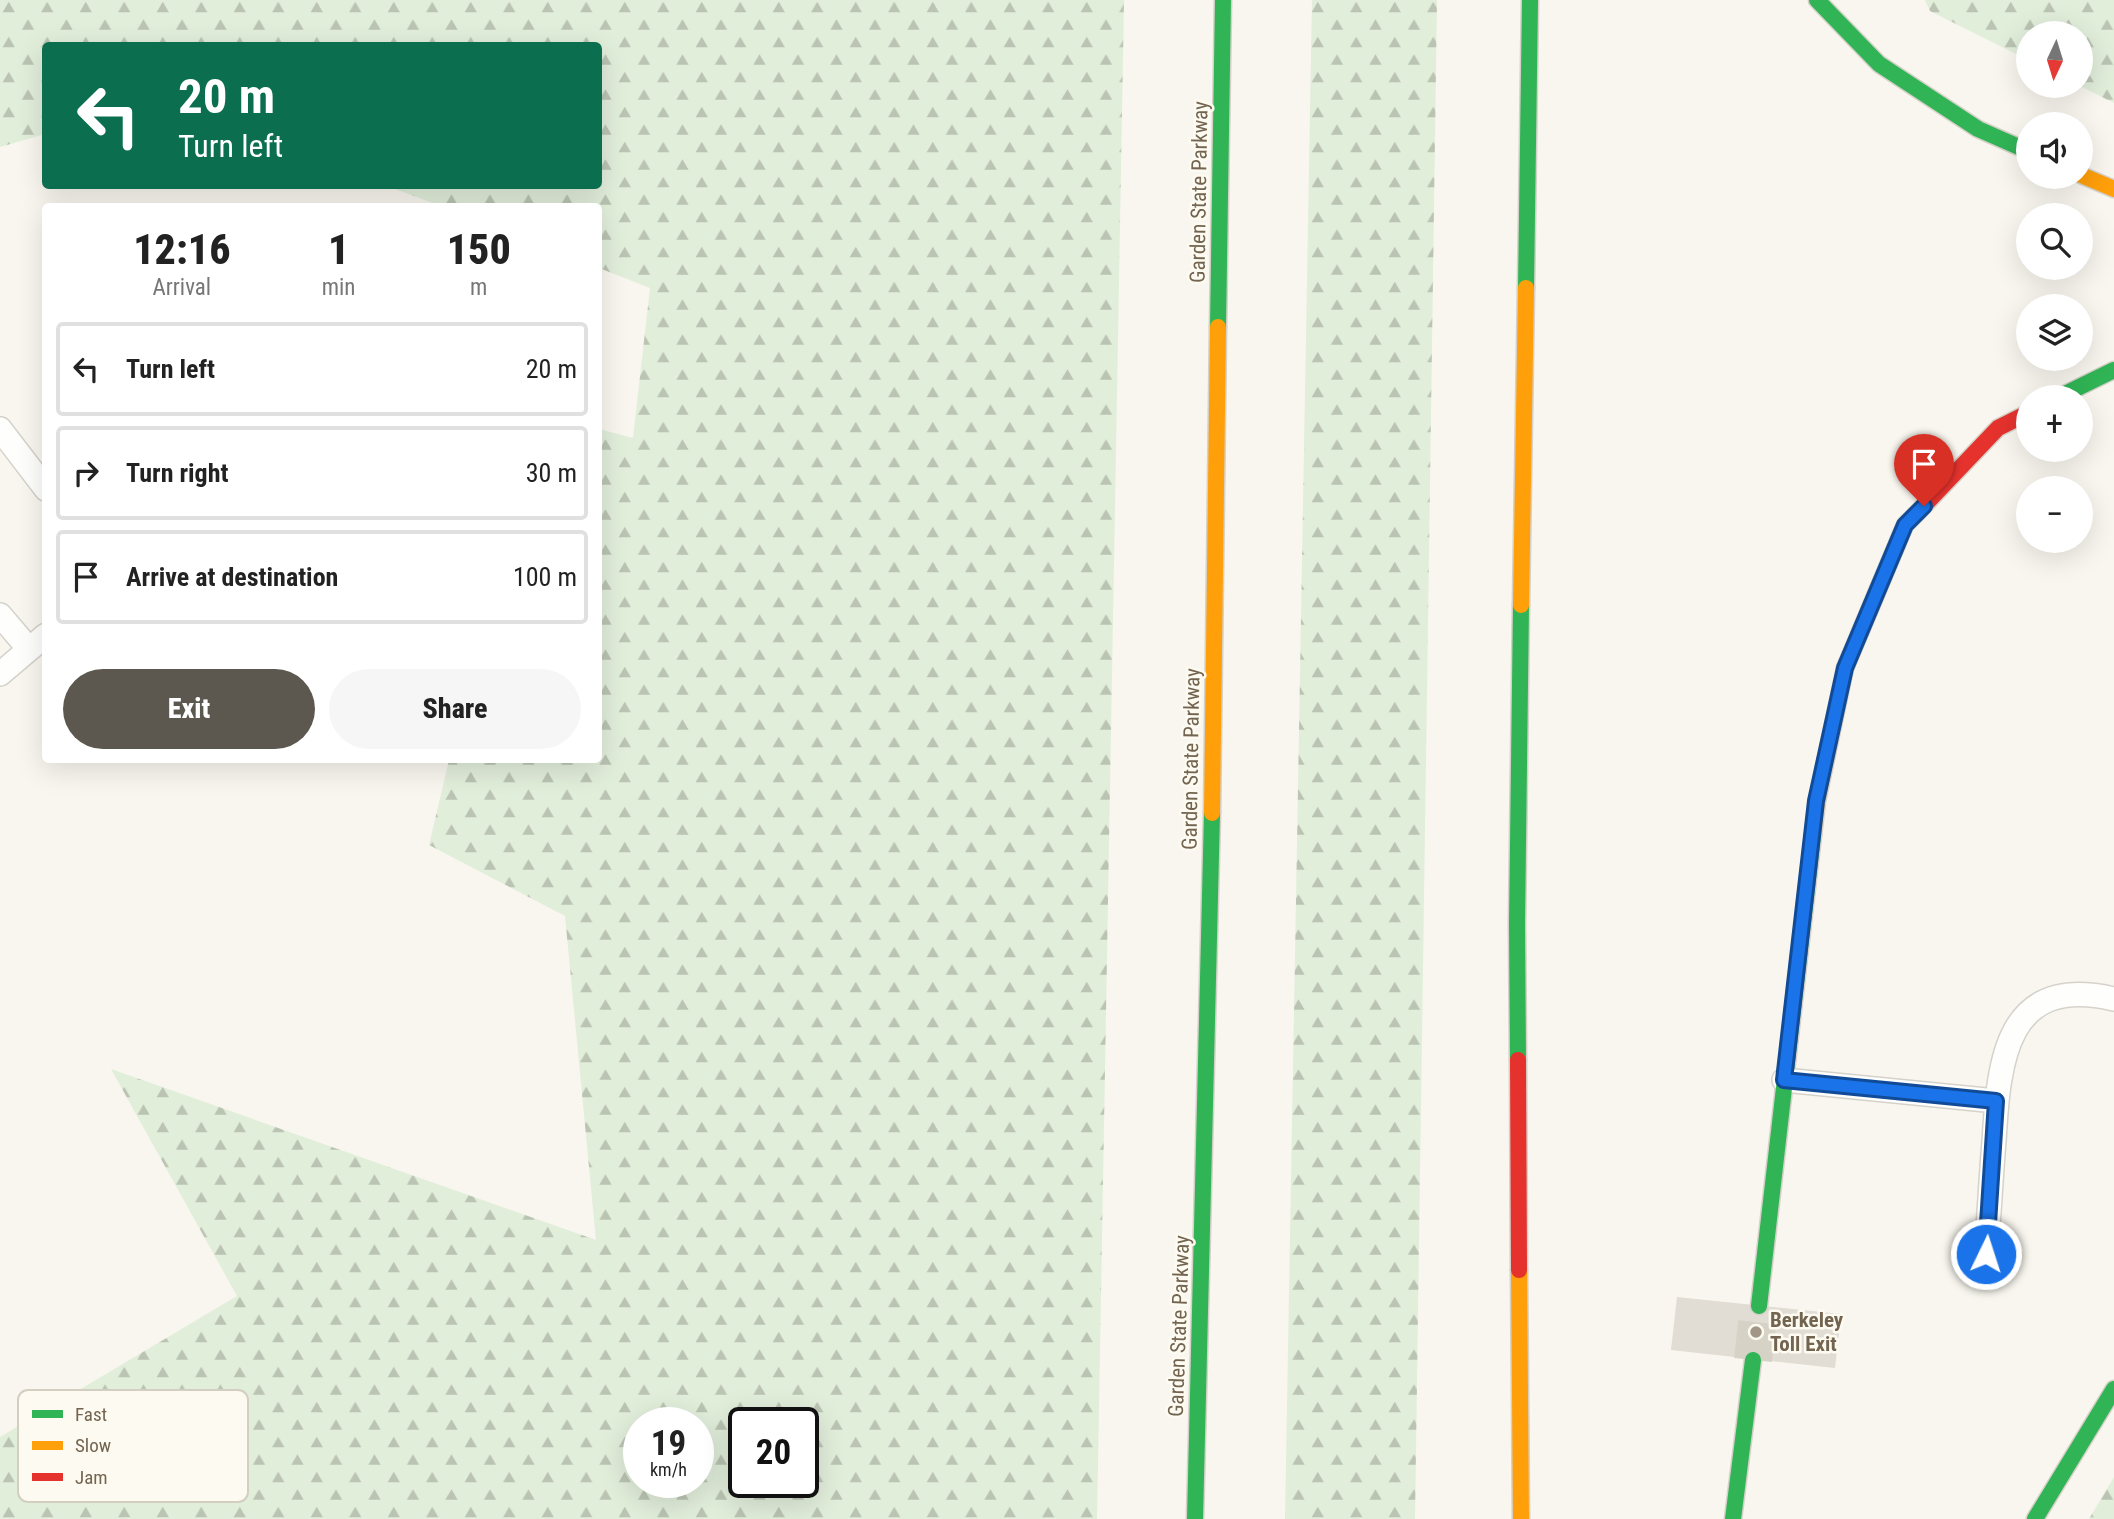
<!DOCTYPE html>
<html lang="en">
<head>
<meta charset="utf-8">
<style>
  :root { --surface:#fff; --page:#f6f6f6; --text:#222; --muted:#767676; --line:#e0e0e0; --accent:#5c574f }
  body { margin:0; font-family:"Roboto Condensed",sans-serif; background:var(--page); color:var(--text); height:100vh; display:flex; flex-direction:column; font-size:26px; white-space:nowrap }
  * { box-sizing:border-box; margin:0 }
  p { font-size:23px; color:var(--muted) }
  .icon { flex:none; width:38px; height:38px; fill:none; stroke:currentColor; stroke-width:2; stroke-linecap:round; stroke-linejoin:round }
  .map { position:relative; flex:1; overflow:hidden }
  .sheet { position:absolute; left:42px; top:203px; width:560px; height:560px; display:flex; flex-direction:column; background:var(--surface); border-radius:7px; box-shadow:0 7px 28px #0002 }
  .sheet>* { flex:none }
  .hud { position:absolute; left:42px; top:42px; width:560px; height:147px; border-radius:7px; box-shadow:0 7px 28px #0002; background:#0b6e4f; color:#fff; overflow:hidden }
  .needle { width:46px; rotate:184deg }
  .buttons { position:absolute; left:2016px; top:21px; display:grid; gap:14px }
  .buttons a { display:grid; place-items:center; width:77px; height:77px; border-radius:50%; background:var(--surface); box-shadow:0 7px 28px #0002; font-size:35px }
  .speed { position:absolute; left:623px; top:1407px; display:flex; gap:14px; font-size:35px; font-weight:700; text-align:center }
  .speed>* { display:grid; place-content:center; width:91px; height:91px; border-radius:50%; background:var(--surface); box-shadow:0 7px 28px #0002; line-height:1 }
  .speed small { font-size:18px; font-weight:400 }
  .speed .limit { border:4px solid #111; border-radius:10px; background:#fff; color:#111 }
  .pin { position:absolute; display:grid; place-items:center; width:60px; height:60px; color:#fff; margin:-72px -30px; border-radius:50% 50% 50% 0; rotate:-45deg; box-shadow:0 0 7px #0007 }
  .pin .icon { rotate:45deg }
  .me { position:absolute; width:77px; margin:-38px; rotate:4deg; stroke-linejoin:round; filter:drop-shadow(0 0 5px #0008) }
  .turn { display:flex; align-items:center; gap:24px; height:147px; padding:0 21px; font-size:32px }
  .turn .icon { width:91px; height:91px; stroke-width:2.5 }
  .turn b { display:block; font-size:49px; line-height:60px }
  .eta { display:flex; justify-content:space-evenly; align-items:center; height:119px; text-align:center }
  .eta b { font-size:42px; font-weight:800; line-height:49px }
  .action { display:flex; gap:14px; margin-top:auto; padding:14px 21px }
  .action a { flex:1; height:80px; border-radius:42px; background:var(--accent); color:#fff; font-size:28px; font-weight:800; line-height:80px; text-align:center }
  .action a+a { background:var(--page); color:var(--text) }
  ul { padding:0; list-style:none }
  li { display:flex; align-items:center; gap:21px; height:94px; margin:0 14px 10px; padding:0 7px; border:4px solid var(--line); border-radius:7px }
  li div { flex:1 }
  li b { display:block; font-size:26px }
  li em { font-style:normal }
  .map>svg:first-child { display:block }
</style>
</head>
<body>
<div class="map">
<svg width="2114" height="1519" viewBox="0 0 2114 1519">
  <defs>
    <pattern id="forest-firs" width="22" height="20" patternUnits="userSpaceOnUse" patternTransform="scale(1.75)"><rect width="22" height="20" fill="#e1eeda"/><path d="M5 1l3.5 6h-7zM16 11l3.5 6h-7z" fill="#bbc4b3"/></pattern>
  </defs>
  <rect width="100%" height="100%" fill="#f8f6ee"/>
  <path fill="url(#forest-firs)" fill-rule="evenodd" d="M0,0H1124L1097,1519H0V1437L237,1296L111,1069L596,1240L565,916L429,845L449,760H598L599,429L633,438L650,288L599,268L598,206H441L387,186H598V46H46L45,134L0,147ZM639,1423H698V1482H639ZM744,1423H803V1482H744Z
    M1312,0H1437L1415,1519H1285Z
    M1925,0H2114V103L2080,86L2081,33H2028V60L1930,11Z
    M2114,1477V1519H2089Z"/>
  <path fill="#e1dcd4" d="M1677,1297L1841,1314L1835,1368L1671,1350Z"/>
  <g fill="none" stroke-linecap="round" stroke-linejoin="round">
    <path stroke="#d7d2c6" stroke-width="38" stroke-dasharray="38 19" stroke-linecap="butt" d="M1753,1360L1759,1306"/>
    <g stroke="#d5d2cb" stroke-width="26">
      <path id="lane" d="M0,429L46,489
        M0,615L29,649
        M0,674L46,635
        M1784,1080L1996,1101
        M1986,1254C1989,1216 1991,1178 1994,1141C1999,1059 2006,974 2114,999"/>
    </g>
    <g stroke="#d5d1c9" stroke-width="19">
      <path id="fast" d="M1817,0L1879,64L1978,129L2028,151
        M1526,288L1530,0
        M1218,327L1223,0
        M2059,397L2114,370
        M1518,1060L1517,924L1521,605
        M1759,1306L1813,835
        M1195,1519L1212,813
        M1733,1519L1753,1360
        M2035,1519L2114,1389"/>
    </g>
    <g stroke="#d5d1c9" stroke-width="19">
      <path id="slow" d="M2081,175L2114,189
        M1521,605L1526,288
        M1212,813L1218,327
        M1813,835L1817,801L1845,668L1905,525L1918,512
        M1519,1270L1521,1519"/>
    </g>
    <g stroke="#d5d1c9" stroke-width="19">
      <path id="jam" d="M1918,512L1998,428L2028,413
        M1518,1060L1519,1270"/>
    </g>
    <use href="#lane" stroke="#fefefc" stroke-width="23"/>
    <use href="#fast" stroke="#30b455" stroke-width="16"/>
    <use href="#slow" stroke="#ff9f0a" stroke-width="16"/>
    <use href="#jam" stroke="#e5322d" stroke-width="16"/>
  </g>
  <g fill="none" stroke-linecap="round" stroke-linejoin="round">
    <g stroke="#114b97" stroke-width="18">
      <path id="route" d="M1924,506L1905,525L1845,668L1816,801L1784,1080L1996,1101L1986,1254"/>
    </g>
    <use href="#route" stroke="#1a73e8" stroke-width="12"/>
  </g>
  <circle fill="#a29787" stroke="#fdfbf1" stroke-width="2.5" cx="1756" cy="1332" r="7"/>
  <g text-anchor="middle" dominant-baseline="central" stroke-width="5" stroke-linejoin="round" paint-order="stroke">
    <g font-size="21" fill="#736450" stroke="#fdfbf1">
      <text transform="translate(1199 192) rotate(-89)">Garden State Parkway</text>
      <text transform="translate(1191 759) rotate(-89)">Garden State Parkway</text>
      <text transform="translate(1179 1326) rotate(-88)">Garden State Parkway</text>
    </g>
    <g font-size="21" font-weight="bold" fill="#736450" stroke="#fdfbf1" text-anchor="start">
      <text x="1770" y="1320">Berkeley<tspan x="1770" dy="24">Toll Exit</tspan></text>
    </g>
  </g>
  <rect x="18" y="1390" width="230" height="112" rx="10" fill="#fdfbf1" stroke="#d4cec1" stroke-width="2"/>
  <rect x="32" y="1410" width="31" height="8" fill="#30b455"/>
  <rect x="32" y="1441" width="31" height="9" fill="#ff9f0a"/>
  <rect x="32" y="1473" width="31" height="8" fill="#e5322d"/>
  <g font-size="19" fill="#736450">
    <text x="75" y="1421">Fast</text>
    <text x="75" y="1452">Slow</text>
    <text x="75" y="1484">Jam</text>
  </g>
</svg>
<div class="buttons">
<a><svg class="needle" viewBox="-14 -14 28 28"><path d="M0-13l5 13h-10z" fill="#e53935"/><path d="M0 13l5-13h-10z" fill="#767676"/></svg></a>
<a><svg class="icon" aria-label="sound" viewBox="0 0 24 24"><path d="M4 9h4l5-4v14l-5-4H4zM17 9q2 3 0 6"/></svg></a>
<a><svg class="icon" aria-label="search" viewBox="0 0 24 24"><circle cx="10" cy="10" r="6"/><path d="M15 15l6 6"/></svg></a>
<a><svg class="icon" aria-label="layers" viewBox="0 0 24 24"><path d="M12 4l9 5-9 5-9-5zM3 14l9 5 9-5"/></svg></a>
<a>+</a>
<a>−</a>
</div>
<div class="speed"><div>19<small>km/h</small></div><div class="limit">20</div></div>
<div class="pin" style="left:1924px;top:506px;background:#d93025"><svg class="icon" aria-label="arrive" viewBox="0 0 24 24"><path d="M6 21V4h12l-3 4 3 4H6"/></svg></div>
<svg class="me" style="left:1986px;top:1254px" viewBox="-20 -20 40 40"><circle r="17" fill="#1a73e8" stroke="#fff" stroke-width="3"/><path d="M0-11L8 9 0 5-8 9z" fill="#fff"/></svg>
<div class="hud">
<div class="turn"><svg class="icon" aria-label="left" viewBox="0 0 24 24"><path d="M17 20v-9H6M10 6l-5 5 5 5"/></svg><div><b>20 m</b>Turn left</div></div>
</div>
<section class="sheet">
<div class="eta">
<div><b>12:16</b><p>Arrival</p></div>
<div><b>1</b><p>min</p></div>
<div><b>150</b><p>m</p></div>
</div>
<ul>
<li><svg class="icon" aria-label="left" viewBox="0 0 24 24"><path d="M17 20v-9H6M10 6l-5 5 5 5"/></svg><div><b>Turn left</b></div><em>20 m</em></li>
<li><svg class="icon" aria-label="right" viewBox="0 0 24 24"><path d="M7 20v-9h11M14 6l5 5-5 5"/></svg><div><b>Turn right</b></div><em>30 m</em></li>
<li><svg class="icon" aria-label="arrive" viewBox="0 0 24 24"><path d="M6 21V4h12l-3 4 3 4H6"/></svg><div><b>Arrive at destination</b></div><em>100 m</em></li>
</ul>
<div class="action"><a>Exit</a><a>Share</a></div>
</section>
</div>
</body>
</html>
